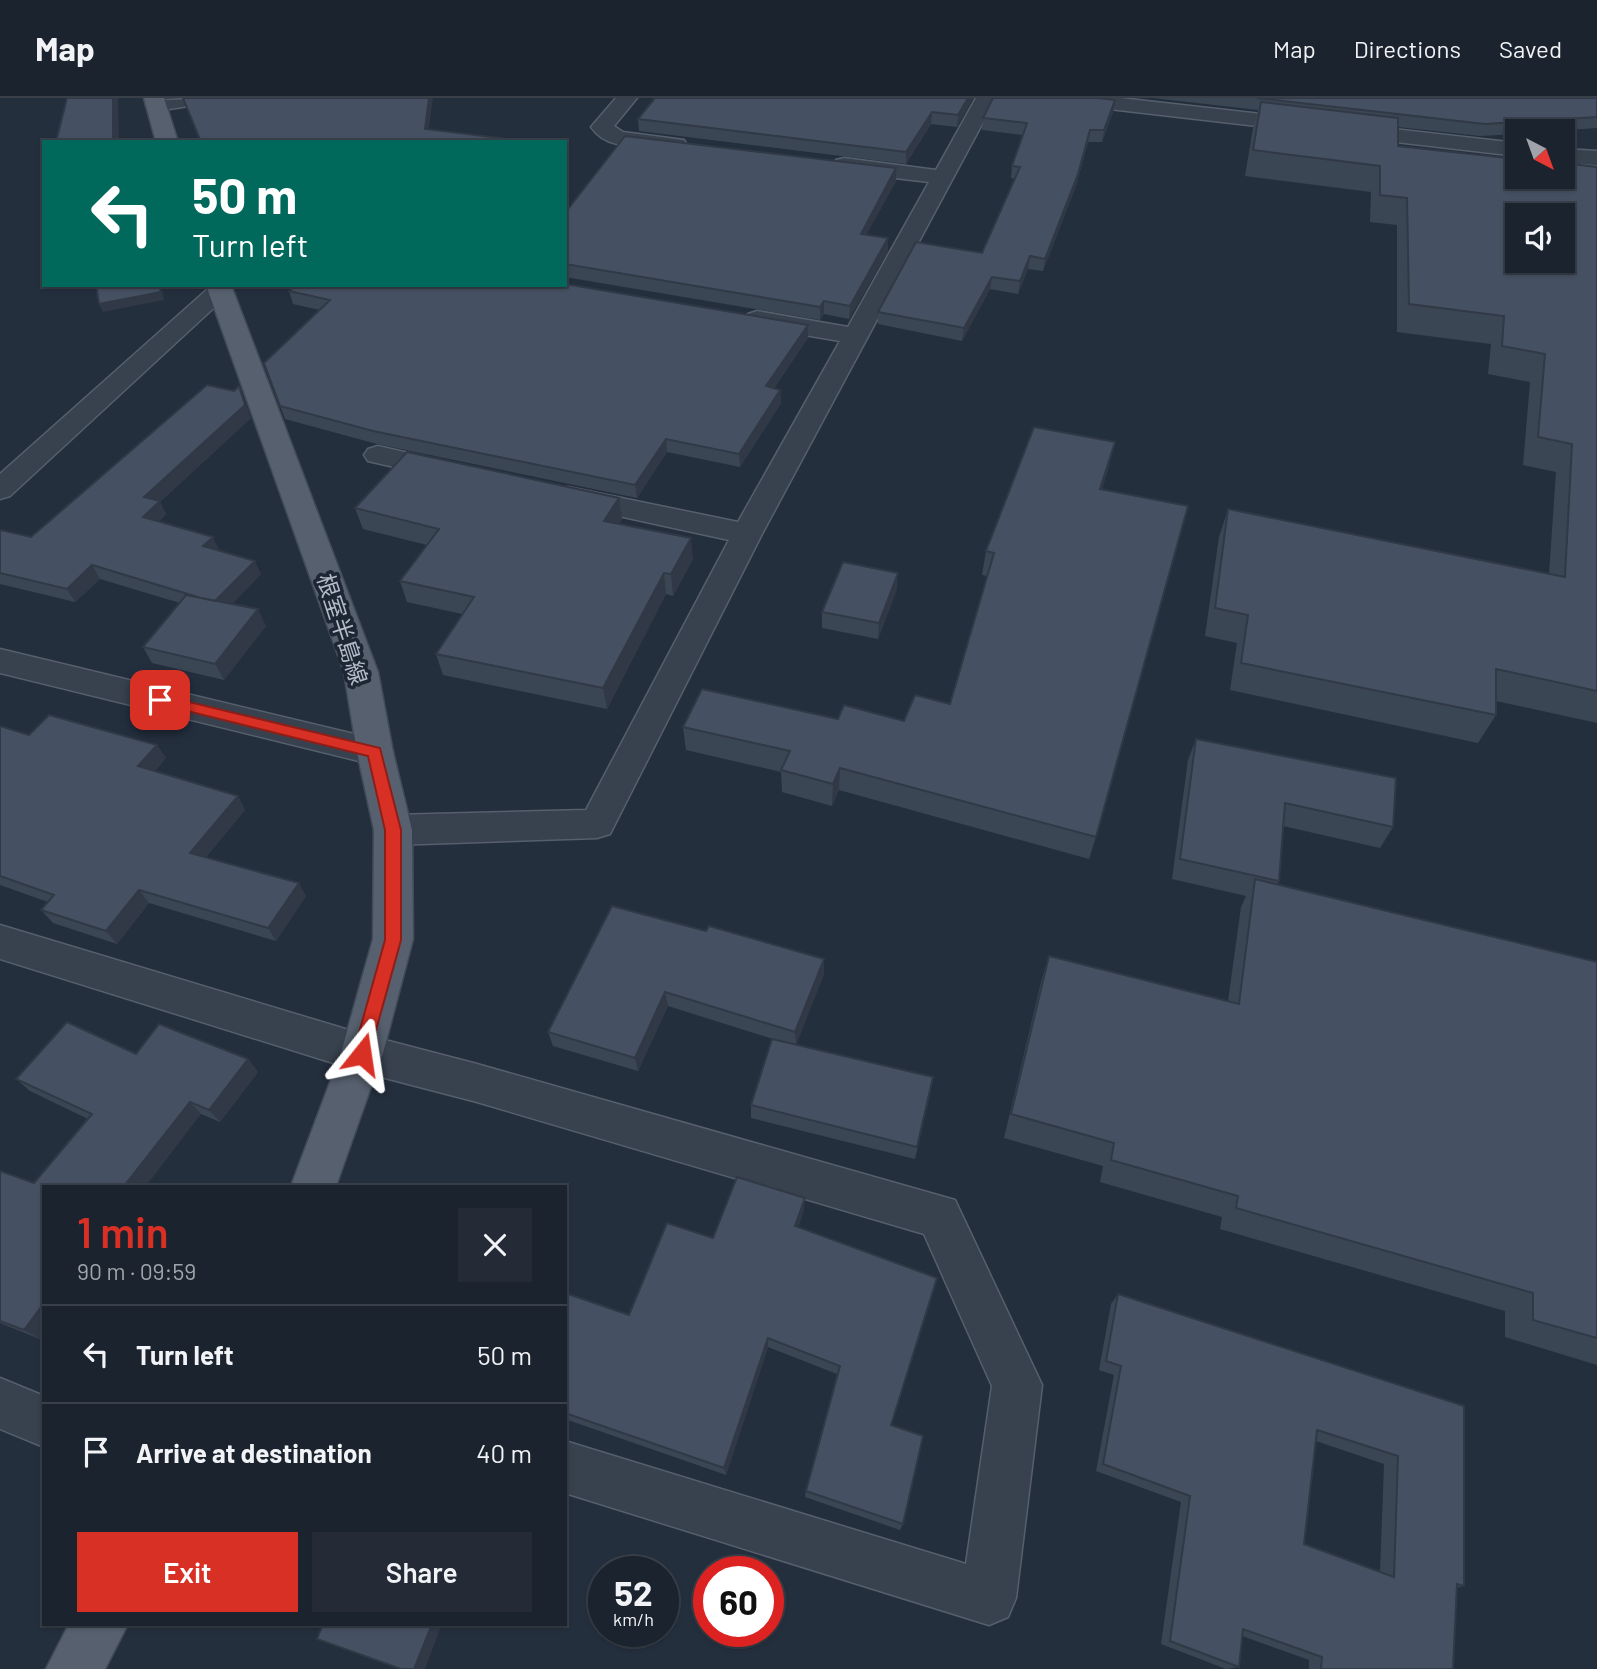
<!DOCTYPE html>
<html lang="en">
<head>
<meta charset="utf-8">
<style>
  :root { --surface:#1b232e; --page:#242b36; --text:#f1f3f6; --muted:#a0a4aa; --line:#39404a; --accent:#d93025 }
  body { margin:0; font-family:Barlow,"Noto Sans JP",sans-serif; background:var(--page); color:var(--text); height:100vh; display:flex; flex-direction:column; font-size:26px; white-space:nowrap }
  * { box-sizing:border-box; margin:0 }
  p { font-size:23px; color:var(--muted) }
  .icon { flex:none; width:38px; height:38px; fill:none; stroke:currentColor; stroke-width:2; stroke-linecap:round; stroke-linejoin:round }
  .map { position:relative; flex:1; overflow:hidden }
  .side { position:absolute; left:42px; top:1087px; width:525px; height:441px; display:flex; flex-direction:column; background:var(--surface); border-radius:0px; box-shadow:0 2px 5px #0004,0 0 0 2px var(--line) }
  .side>* { flex:none }
  .top-card { position:absolute; left:42px; top:42px; width:525px; height:147px; border-radius:0px; box-shadow:0 2px 5px #0004,0 0 0 2px var(--line); background:#00695c; color:#fff; overflow:hidden }
  .needle { width:46px; rotate:139deg }
  .tools { position:absolute; left:1505px; top:21px; display:grid; gap:14px }
  .tools a { display:grid; place-items:center; width:70px; height:70px; border-radius:0px; background:var(--surface); box-shadow:0 2px 5px #0004,0 0 0 2px var(--line); font-size:35px }
  .speed { position:absolute; left:588px; top:1458px; display:flex; gap:14px; font-size:35px; font-weight:700; text-align:center }
  .speed>* { display:grid; place-content:center; width:91px; height:91px; border-radius:50%; background:var(--surface); box-shadow:0 2px 5px #0004,0 0 0 2px var(--line); line-height:1 }
  .speed small { font-size:18px; font-weight:400 }
  .speed .limit { border:10px solid #d22; background:#fff; color:#111 }
  .pin { position:absolute; display:grid; place-items:center; width:60px; height:60px; color:#fff; margin:-30px; border-radius:14px; box-shadow:0 4px 10px #0006 }
  .me { position:absolute; width:77px; margin:-38px; rotate:15deg; stroke-linejoin:round; filter:drop-shadow(0 0 5px #0008) }
  .turn { display:flex; align-items:center; gap:24px; height:147px; padding:0 35px; font-size:32px }
  .turn .icon { width:91px; height:91px; stroke-width:2.5 }
  .turn b { display:block; font-size:49px; line-height:60px }
  .round { display:grid; place-items:center; flex:none; width:74px; height:74px; border-radius:0px; background:var(--page) }
  .head { display:flex; align-items:center; justify-content:space-between; height:119px; padding:0 35px }
  h1 { font-size:42px; font-weight:600; line-height:52px; color:var(--accent) }
  .action { display:flex; gap:14px; margin-top:auto; padding:14px 35px }
  .action a { flex:1; height:80px; border-radius:0px; background:var(--accent); color:#fff; font-size:28px; font-weight:600; line-height:80px; text-align:center }
  .action a+a { background:var(--page); color:var(--text) }
  ul { padding:0; list-style:none }
  li { display:flex; align-items:center; gap:21px; height:98px; padding:0 35px; border-top:2px solid var(--line) }
  li div { flex:1 }
  li b { display:block; font-size:26px }
  li em { font-style:normal }
  header { display:flex; align-items:center; gap:42px; box-sizing:border-box; height:98px; padding:0 35px; background:var(--surface); border-bottom:2px solid var(--line) }
  header strong { font-size:33px }
  nav { display:flex; gap:38px; margin-inline-start:auto; font-size:24px }
  .map>svg:first-child { display:block }
</style>
</head>
<body>
<header>
<strong>Map</strong>
<nav><a>Map</a><a>Directions</a><a>Saved</a></nav>
</header>
<div class="map">
<svg width="1597" height="1571" viewBox="0 0 1597 1571">
  <rect width="100%" height="100%" fill="#242f3e"/>
  <g fill="none" stroke-linecap="round" stroke-linejoin="round">
    <g stroke="#565f6c" stroke-width="3">
      <path id="minor" d="M212,0L209,4L202,6L156,13L149,11L146,7L149,3Z
        M616,0H637L614,28L623,34L684,42L687,47L684,52L676,53L617,46C607,44 597,38 591,29Z
        M976,0H996L762,436L610,736L597,740L393,747L380,742L374,732L380,722L393,717L586,712L729,442L568,407L558,405L553,398L558,391L568,389L738,424L840,243L757,229L748,226L744,221L748,216L757,213L848,229L929,84L844,74L836,72L833,67L836,62L844,60L936,72Z
        M1056,0H1120L1517,45V58L1066,6L1059,4Z
        M1563,51L1597,53V67L1563,65Z
        M211,188L227,187L232,193L10,398L0,401V376Z
        M378,348L461,367L466,373L461,379L451,382L368,363L364,357L368,351Z
        M0,551L375,641L388,645L393,654L388,663L375,667L0,575Z
        M0,827L362,936L477,966L955,1102L1042,1287L1016,1500L1008,1519L989,1527L565,1395V1343L966,1466L992,1288L924,1136L477,1004L362,974L0,861Z
        M0,1280L44,1298V1349L0,1331Z"/>
    </g>
    <g stroke="#414a57" stroke-width="3">
      <path id="primary" d="M144,0H164L178,44H156Z
        M206,187H231L378,574L393,654L412,732L413,841L383,955L336,1088H291L341,955L373,841L374,732L357,654L344,574Z
        M69,1526H128L105,1571H46Z"/>
    </g>
    <use href="#minor" fill="#38414e" fill-rule="evenodd"/>
    <use href="#primary" fill="#56606e" fill-rule="evenodd"/>
  </g>
  <path fill="#3b4654" fill-rule="evenodd" d="M973,0L957,29L931,26L906,66L639,33L638,21Z
    M1153,0H1597V30L1552,33H1517V36L1480,38L1398,29V48L1597,69V625L1496,603V617L1478,645L1230,592L1237,545L1205,538L1219,439L1228,411L1549,476L1556,374L1523,367L1530,284L1488,276L1491,246L1397,234V127L1370,124L1371,94L1245,78L1253,30L1258,12Z
    M1115,2L1113,14L1102,44H1088L1076,88L1043,173L1028,171L1018,196L990,191L962,243L878,226V214L982,155L1015,81L1011,80L1012,68L1023,37L982,32L983,20Z
    M896,70V83L866,137L888,153L849,221L824,216L820,222L565,179V115Z
    M289,193L808,240L774,290L780,292L781,305L740,369L667,354L637,400L377,346L285,321L264,265L320,212L293,206Z
    M251,320L160,404L166,416L159,423L219,452L261,476L232,506L266,528L224,582L152,565L143,549L180,505L100,481L75,504L0,486V432L31,439Z
    M1109,368L1102,391L1096,739L1089,761L839,692L832,708L782,694L781,674L686,652L683,629L838,621L904,623L950,606L988,478L982,477L986,453Z
    M619,400L622,421L619,426L693,461L673,498L666,496L607,611L443,577L436,556L462,516L407,504L400,483L427,447L363,431L355,410Z
    M897,491L878,541L822,530V514Z
    M0,628L29,637L157,647L166,660L155,673L238,698L245,712L206,759L306,798L276,843L149,805L117,846L53,825L41,812L48,804L0,787Z
    M1196,641L1393,729L1380,750L1283,728L1279,783L1277,787L1597,864V1267L1505,1239V1213L1220,1131L1222,1119L1100,1084L1103,1068L1004,1040L1041,884L1049,858L1228,903L1241,809L1246,798L1172,781L1188,662Z
    M612,808L824,876L796,946L931,992L915,1061L751,1020V1007L773,941L668,908L638,973L553,948L548,934Z
    M136,956L248,961L258,974L220,1024L201,1016L44,1088V1236L40,1241L0,1225V1073L34,1085L88,1021L30,993L16,981Z
    M804,1112L798,1129L891,1327L903,1426L900,1432L805,1399L806,1393L837,1276L768,1249L726,1377L565,1321V1195L629,1217L713,1140Z
    M1118,1196L1464,1308V1488L1456,1490L1453,1571H1309V1562L1242,1538L1239,1569L1226,1571L1161,1546L1181,1404L1096,1373L1114,1277L1099,1272L1111,1206ZM1316,1343L1384,1366L1380,1474L1304,1446Z"/>
  <path fill="#303945" d="M113,0H118L119,44H113Z
    M429,0H433L427,43L425,31Z
    M968,0H973L957,29L958,17Z
    M1115,2L1113,14L1102,44L1104,32Z
    M932,14L931,26L906,66V54Z
    M1090,32L1076,88L1043,173L1045,161Z
    M896,70V83L860,148L861,136Z
    M888,140V153L849,221L850,208Z
    M1030,158L1028,171L1018,196L1020,183Z
    M992,179L990,191L962,243L964,230Z
    M159,187H161L164,202L103,214L99,206Z
    M824,203V216L820,222V209Z
    M808,227V240L766,301V288Z
    M239,288L251,320L160,404L166,416L150,432L143,419L144,399Z
    M780,292L781,305L740,369L739,356Z
    M666,341L667,354L637,400L635,387Z
    M1115,344L1109,368L1095,414L1100,391Z
    M619,400L622,421L607,444L604,423Z
    M213,439L219,452L203,448Z
    M691,440L693,461L673,498L671,476Z
    M255,463L261,476L221,517L214,504Z
    M92,467L100,481L75,504L67,491Z
    M664,475L666,496L607,611L603,590Z
    M898,475L897,491L878,541L879,525Z
    M258,511L266,528L224,582L215,566Z
    M157,647L166,660L147,682L138,668Z
    M840,670L839,692L832,708L833,686Z
    M238,698L245,712L199,768L190,755Z
    M299,785L306,798L276,843L268,830Z
    M139,792L149,805L117,846L106,833Z
    M824,861V876L796,948L795,934Z
    M665,894L668,908L638,973L635,960Z
    M248,961L258,974L220,1024L209,1012Z
    M190,1004L201,1016L146,1088H124Z
    M805,1100L804,1112L795,1139V1128Z
    M44,1205V1236L40,1241L24,1232Z
    M768,1240V1249L726,1377L724,1370Z
    M432,1526H442L425,1571H414Z"/>
  <path fill="#455162" stroke="#303945" stroke-width="2" fill-rule="evenodd" d="M67,0H113V44H56Z
    M183,0H429L425,31L525,43L523,44H201Z
    M655,0H968L958,17L932,14L906,54L638,21Z
    M993,0H1098L1115,2L1104,32H1090L1078,76L1045,161L1030,158L1020,183L992,179L964,230L878,214L916,144L982,155L1020,69L1012,68L1027,25L983,20Z
    M1257,0H1597V19L1485,26Z
    M1261,4L1398,20V48L1517,61V79H1563V65L1597,69V593L1496,571V617L1241,565L1248,517L1215,510L1228,411L1565,479L1572,346L1538,339L1545,256L1502,248L1504,218L1409,206L1407,100L1380,97V68L1253,52ZM1517,117H1563V163H1517Z
    M625,38L896,70L861,136L888,140L850,208L824,203L820,209L565,166V115Z
    M565,186L808,227L766,288L780,292L739,356L666,341L635,387L373,333L280,308L264,265L330,202L289,193L296,187H565Z
    M96,187H159L161,194L99,206Z
    M207,287L234,293L239,288L245,307L144,399L160,403L143,419L213,439L203,448L255,463L215,503L201,500L92,467L67,491L0,475V432L31,439Z
    M1034,329L1115,344L1100,391L1188,408L1096,739L840,670L833,686L781,672L790,653L683,629L702,591L838,621L844,607L904,623L915,597L950,606L994,455L986,453Z
    M407,354L619,400L604,423L691,440L671,476L664,475L603,590L436,556L474,499L400,483L439,431L355,410Z
    M843,464L898,475L879,525L822,514Z
    M186,497L258,511L215,566L143,549Z
    M49,617L157,647L138,668L238,698L190,755L299,785L268,830L139,792L106,833L41,812L54,797L0,778V628L29,637Z
    M1196,641L1396,680L1393,729L1285,705L1279,783L1180,761Z
    M1255,781L1597,864V1240L1533,1222V1195L1236,1110L1238,1098L1111,1062L1114,1045L1011,1016L1049,858L1239,906Z
    M612,808L706,833L709,828L824,861L795,934L665,894L635,960L548,934Z
    M67,924L136,956L159,926L248,961L209,1012L190,1004L124,1088H44V1205L24,1232L0,1223V1073L34,1085L92,1016L16,981Z
    M772,941L933,979L917,1049L751,1007Z
    M737,1079L805,1100L795,1128L937,1180L891,1327L923,1338L903,1426L806,1393L840,1268L768,1240L724,1370L565,1315V1195L629,1217L667,1125L713,1140Z
    M1118,1196L1464,1308V1488L1457,1486L1453,1571H1321L1322,1559L1243,1531L1239,1569L1170,1543L1190,1398L1103,1366L1121,1268L1106,1263ZM1317,1332L1398,1358L1394,1479L1304,1446Z
    M323,1526H432L414,1571H401L317,1541Z"/>
  <path fill="#d93025" stroke="#8d1f18" stroke-width="2" d="M160,597L380,650L401,732V842L368,961L362,963L356,961L353,956L385,842V732L368,658L155,605V598Z"/>
  <g text-anchor="middle" dominant-baseline="central" stroke-width="7" stroke-linejoin="round" paint-order="stroke">
    <g font-size="23" fill="#b4bcc9" stroke="#1d2633">
      <text transform="translate(343 531) rotate(72)">根室半島線</text>
    </g>
  </g>
</svg>
<div class="tools">
<a><svg class="needle" viewBox="-14 -14 28 28"><path d="M0-13l5 13h-10z" fill="#e53935"/><path d="M0 13l5-13h-10z" fill="#a0a4aa"/></svg></a>
<a><svg class="icon" aria-label="sound" viewBox="0 0 24 24"><path d="M4 9h4l5-4v14l-5-4H4zM17 9q2 3 0 6"/></svg></a>
</div>
<div class="speed"><div>52<small>km/h</small></div><div class="limit">60</div></div>
<div class="pin" style="left:160px;top:602px;background:#d93025"><svg class="icon" aria-label="arrive" viewBox="0 0 24 24"><path d="M6 21V4h12l-3 4 3 4H6"/></svg></div>
<svg class="me" style="left:362px;top:956px" viewBox="-20 -20 40 40"><path d="M0-17L14 15 0 8-14 15z" fill="#d93025" stroke="#fff" stroke-width="4"/></svg>
<div class="top-card">
<div class="turn"><svg class="icon" aria-label="left" viewBox="0 0 24 24"><path d="M17 20v-9H6M10 6l-5 5 5 5"/></svg><div><b>50 m</b>Turn left</div></div>
</div>
<section class="side">
<div class="head"><div><h1>1 min</h1><p>90 m · 09:59</p></div><a class="round"><svg class="icon" aria-label="close" viewBox="0 0 24 24"><path d="M6 6l12 12M18 6L6 18"/></svg></a></div>
<ul>
<li><svg class="icon" aria-label="left" viewBox="0 0 24 24"><path d="M17 20v-9H6M10 6l-5 5 5 5"/></svg><div><b>Turn left</b></div><em>50 m</em></li>
<li><svg class="icon" aria-label="arrive" viewBox="0 0 24 24"><path d="M6 21V4h12l-3 4 3 4H6"/></svg><div><b>Arrive at destination</b></div><em>40 m</em></li>
</ul>
<div class="action"><a>Exit</a><a>Share</a></div>
</section>
</div>
</body>
</html>
